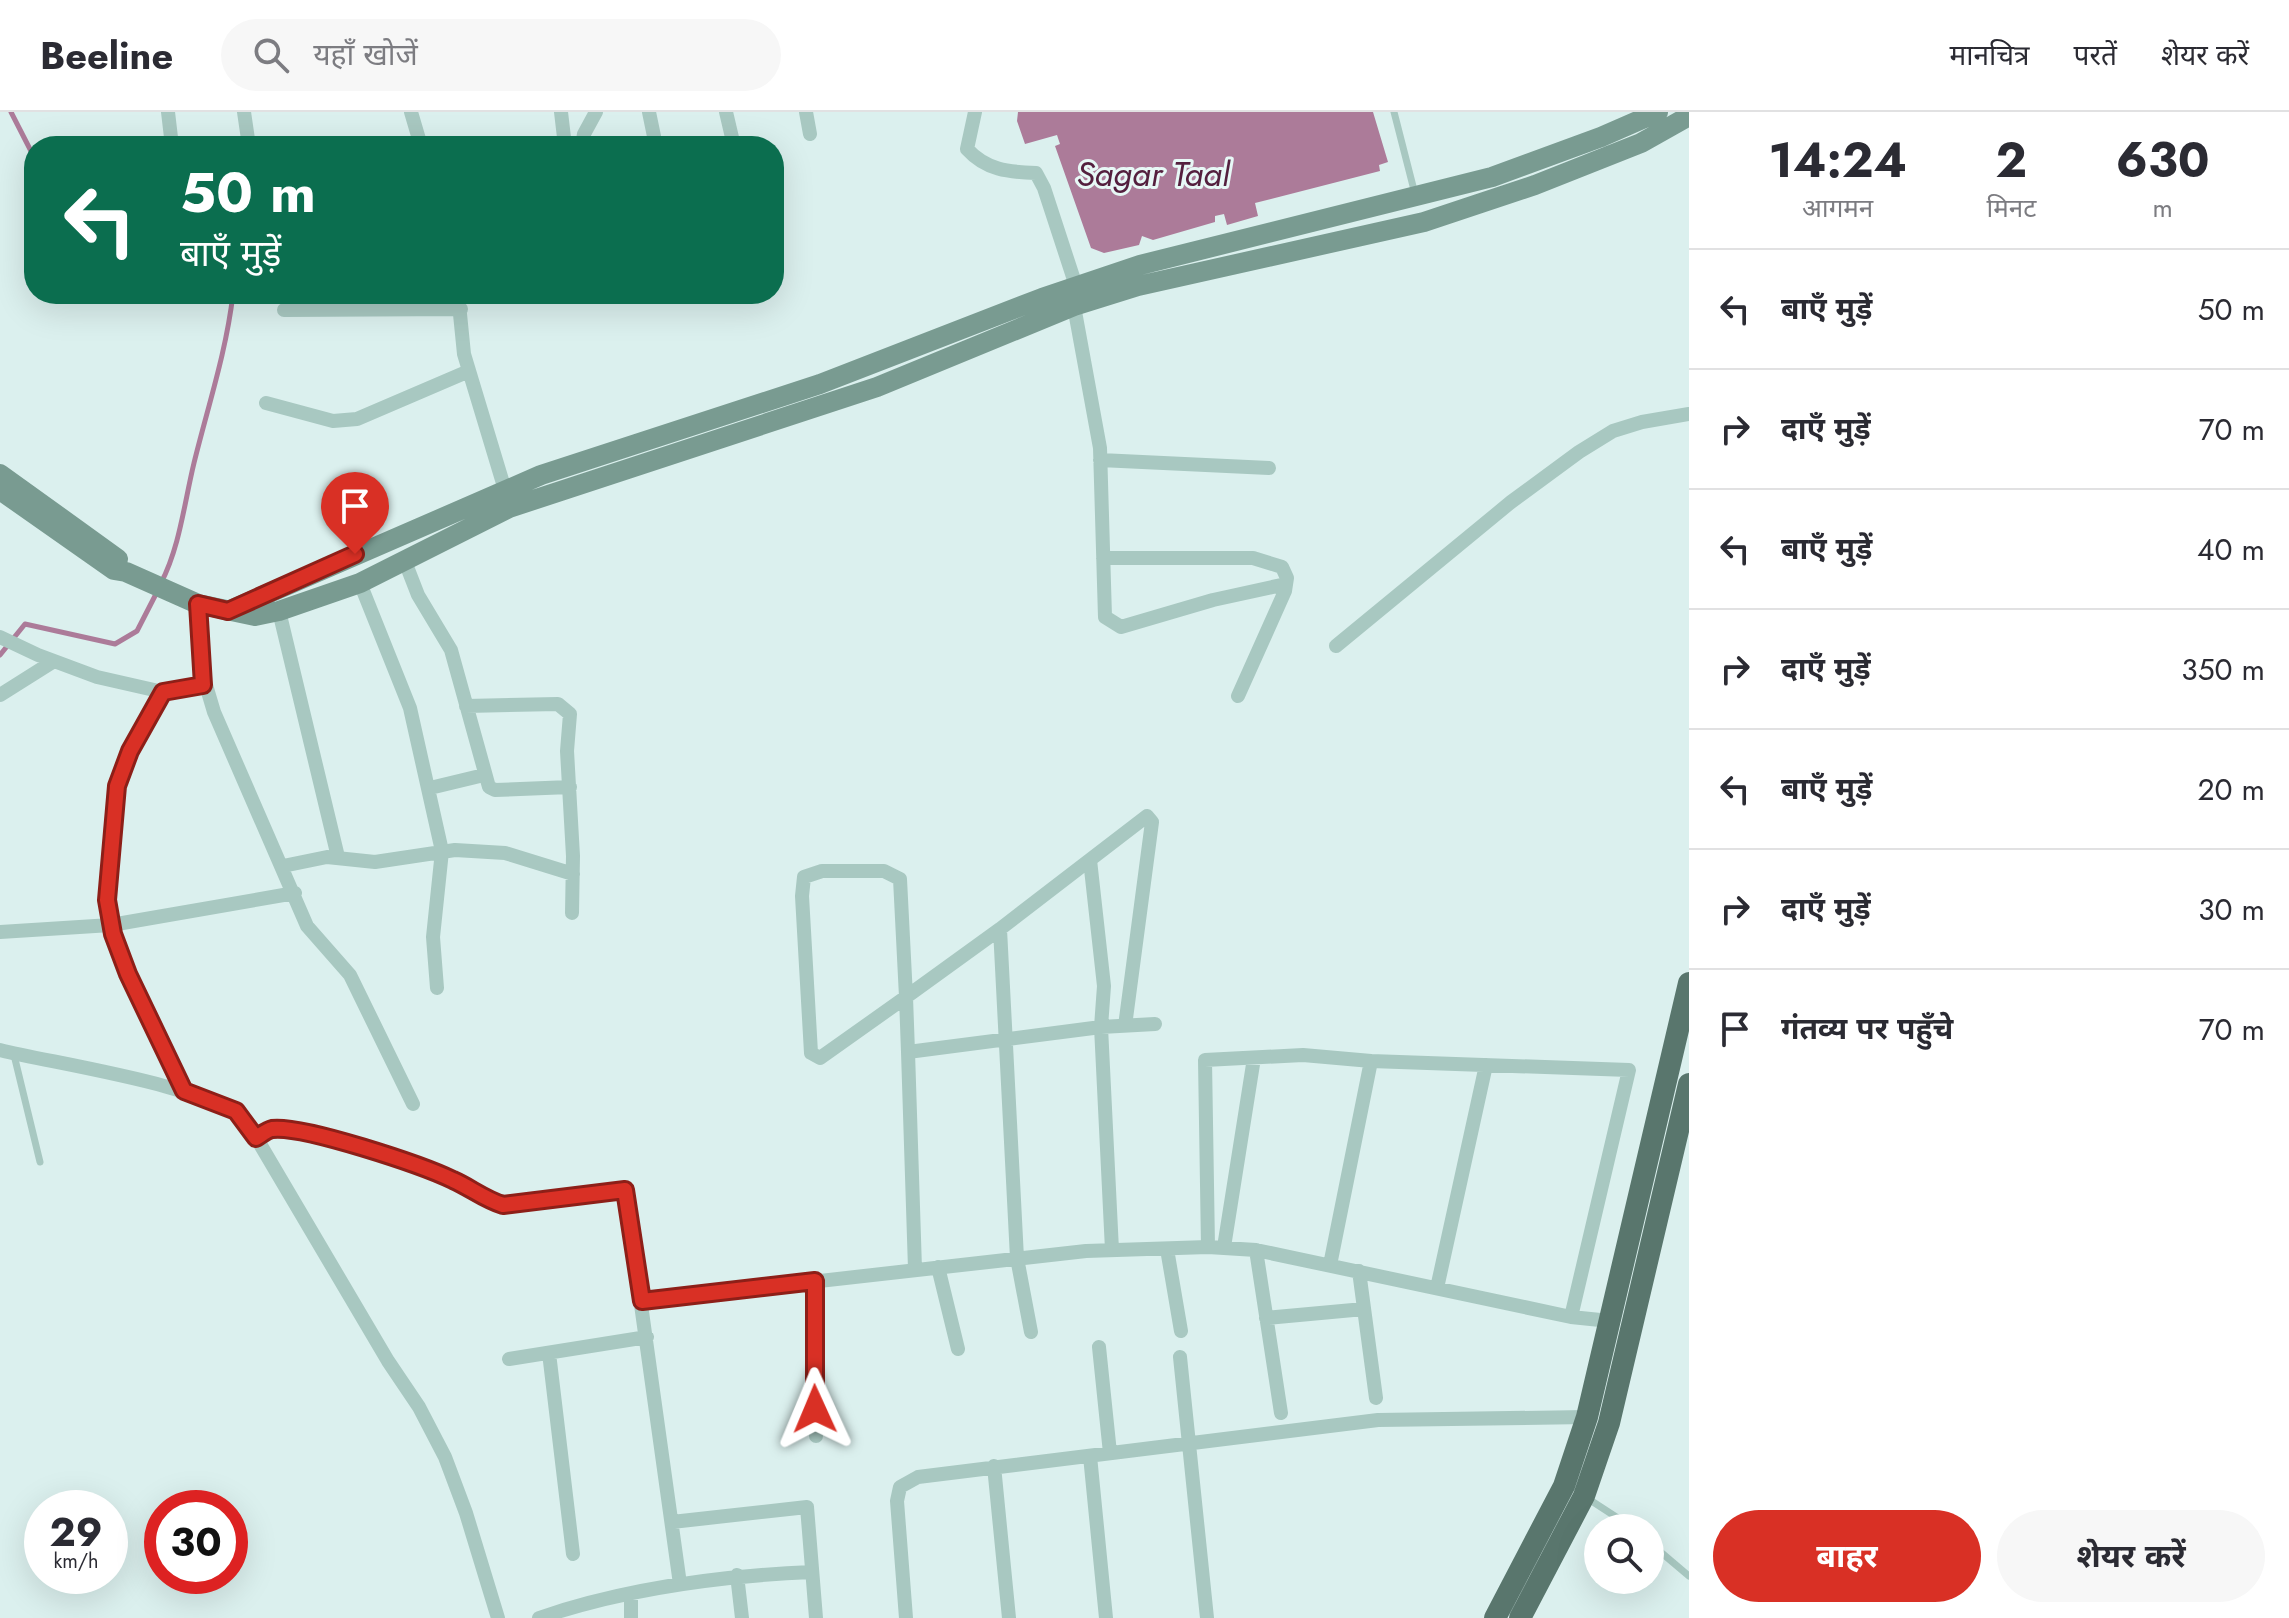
<!DOCTYPE html>
<html lang="hi">
<head>
<meta charset="utf-8">
<style>
  :root { --surface:#fff; --page:#f7f7f7; --text:#2b2b33; --muted:#7c7c81; --line:#e1e1e2; --accent:#d93025 }
  body { margin:0; font-family:Jost,"Noto Sans Devanagari",sans-serif; background:var(--page); color:var(--text); height:100vh; display:flex; flex-direction:column; font-size:30px; white-space:nowrap }
  * { box-sizing:border-box; margin:0 }
  p { font-size:26px; color:var(--muted) }
  .icon { flex:none; width:44px; height:44px; fill:none; stroke:currentColor; stroke-width:2; stroke-linecap:round; stroke-linejoin:round }
  .map { position:relative; flex:1; overflow:hidden }
  .drawer { display:flex; flex-direction:column; background:var(--surface); width:600px }
  .drawer>* { flex:none }
  .top-card { position:absolute; left:24px; top:24px; width:760px; height:168px; border-radius:32px; box-shadow:0 8px 32px #0002; background:#0b6e4f; color:#fff; overflow:hidden }
  .tools { position:absolute; left:1584px; top:1402px; display:grid; gap:16px }
  .tools a { display:grid; place-items:center; width:80px; height:80px; border-radius:50%; background:var(--surface); box-shadow:0 8px 32px #0002; font-size:40px }
  .speed { position:absolute; left:24px; top:1378px; display:flex; gap:16px; font-size:40px; font-weight:700; text-align:center }
  .speed>* { display:grid; place-content:center; width:104px; height:104px; border-radius:50%; background:var(--surface); box-shadow:0 8px 32px #0002; line-height:1 }
  .speed small { font-size:20px; font-weight:400 }
  .speed .limit { border:12px solid #d22; background:#fff; color:#111 }
  .pin { position:absolute; display:grid; place-items:center; width:68px; height:68px; color:#fff; margin:-82px -34px; border-radius:50% 50% 50% 0; rotate:-45deg; box-shadow:0 0 8px #0007 }
  .pin .icon { rotate:45deg }
  .me { position:absolute; width:88px; margin:-44px; rotate:359deg; stroke-linejoin:round; filter:drop-shadow(0 0 6px #0008) }
  .turn { display:flex; align-items:center; gap:28px; height:168px; padding:0 24px; font-size:36px }
  .turn .icon { width:104px; height:104px; stroke-width:2.5 }
  .turn b { display:block; font-size:56px; line-height:68px }
  .eta { display:flex; justify-content:space-evenly; align-items:center; height:136px; text-align:center }
  .eta b { font-size:48px; font-weight:700; line-height:56px }
  .primary-button { display:flex; gap:16px; margin-top:auto; padding:16px 24px }
  .primary-button a { flex:1; height:92px; border-radius:48px; background:var(--accent); color:#fff; font-size:32px; font-weight:700; line-height:92px; text-align:center }
  .primary-button a+a { background:var(--page); color:var(--text) }
  ul { padding:0; list-style:none }
  li { display:flex; align-items:center; gap:24px; height:120px; padding:0 24px; border-top:2px solid var(--line) }
  li div { flex:1 }
  li b { display:block; font-size:30px }
  li em { font-style:normal }
  header { display:flex; align-items:center; gap:48px; box-sizing:border-box; height:112px; padding:0 40px; background:var(--surface); border-bottom:2px solid var(--line) }
  header strong { font-size:38px }
  nav { display:flex; gap:44px; margin-inline-start:auto; font-size:28px }
  .search { width:560px; height:72px; background:var(--page); display:flex; align-items:center; gap:20px; box-sizing:border-box; padding:0 28px; border-radius:44px; color:var(--muted); font-size:30px }
  main { display:flex; flex:1; min-height:0 }
  .map>svg:first-child { display:block }
</style>
</head>
<body>
<header>
<strong>Beeline</strong>
<div class="search"><svg class="icon" aria-label="search" viewBox="0 0 24 24"><circle cx="10" cy="10" r="6"/><path d="M15 15l6 6"/></svg>यहाँ खोजें</div>
<nav><a>मानचित्र</a><a>परतें</a><a>शेयर करें</a></nav>
</header>
<main>
<div class="map">
<svg width="1689" height="1506" viewBox="0 0 1689 1506">
  <rect width="100%" height="100%" fill="#dbf0ee"/>
  <path fill="#ac7b99" d="M1018,0H1373L1388,50L1379,53L1380,59L1255,91L1258,104L1227,113L1224,102L1215,104V110L1153,128L1142,124L1139,133L1104,141L1091,136L1055,34L1060,32L1057,23L1025,32L1017,9Z"/>
  <g fill="none" stroke-linecap="round" stroke-linejoin="round">
    <path stroke="#ac7b99" stroke-width="5" d="M11,0L34,45
      M161,471C180,434 184,392 194,351C208,294 226,241 233,182
      M0,543L25,512L115,532L137,519L157,480"/>
    <path stroke="#a8c8c1" stroke-width="7" d="M1394,0L1415,82
      M14,943L40,1050
      M1587,1386L1633,1416
      M1650,1431L1689,1464"/>
    <path stroke="#a8c8c1" stroke-width="14" d="M168,0L172,34
      M244,0L249,34
      M411,0L421,34
      M561,0L565,34
      M649,0L656,34
      M726,0L734,34
      M806,0L810,22
      M975,0L967,37C986,58 1008,60 1036,61L1044,76L1076,174
      M582,34L584,22L596,0
      M458,182L464,242L505,378
      M1074,194L1100,336L1105,505L1121,515L1213,488L1286,472
      M284,198L461,197
      M266,291L333,309L357,307L469,259
      M1100,348L1269,356
      M1103,446H1253L1282,455L1287,466L1285,479L1238,584
      M404,447L418,483L451,538L489,675L495,678L570,675
      M360,471L410,596L442,739L433,825L437,876
      M198,492L200,553L214,600L307,814L350,863L413,992
      M279,499L338,745
      M0,525L38,543L97,565L163,580L203,573
      M1336,534L1511,390L1579,340L1613,319L1642,310L1689,302
      M163,580C147,609 127,639 118,672C109,704 104,793 113,824C130,878 159,929 184,979
      M0,583L54,549
      M466,594L558,592L570,602L567,639L573,744L572,801
      M430,676L484,663
      M1090,748L1104,874L1101,915L1155,912
      M283,754L327,745L375,750L455,738L505,741L573,762
      M822,759H884L900,767L906,885L820,946L811,941L802,784L804,765Z
      M0,820L111,813L295,781
      M0,938C56,952 212,974 247,1010L388,1249L419,1295L445,1345L466,1401L498,1506
      M908,940L906,885L1000,817
      M256,1026C261,1023 267,1018 273,1017C303,1013 422,1053 453,1068C471,1076 484,1087 503,1093L625,1078L680,1472
      M1208,1135L1205,948L1303,943L1371,949
      M1224,1135L1254,946
      M1167,1137L1181,1219
      M1256,1138L1281,1301
      M1330,1153L1371,949L1629,958L1571,1205
      M938,1155L958,1237
      M915,1157L908,940L1101,915L1112,1138
      M1359,1159L1376,1286
      M815,1169L816,1324
      M1437,1176L1486,953
      M642,1189L1086,1139L1208,1135L1256,1138L1571,1205L1610,1209
      M1266,1206L1364,1197
      M1031,1220L1017,1146L1000,817L1147,704L1152,710L1125,914
      M1099,1235L1110,1341
      M549,1241L573,1442
      M1180,1245L1207,1506
      M509,1247L647,1225
      M1090,1344L1106,1506
      M994,1354L1009,1506
      M672,1410L807,1395L816,1506
      M737,1463L742,1506
      M631,1482V1506
      M539,1506C626,1476 719,1464 812,1460
      M906,1506L897,1389L900,1375L918,1365L1378,1308L1587,1305"/>
    <path stroke="#799b91" stroke-width="20" d="M0,362L118,447
      M0,378L114,458L126,460L198,492L255,504L279,499L360,471L509,396L877,275L1074,194L1138,174L1424,110L1535,73L1641,31L1689,4
      M228,499L541,363L820,272L1042,186L1140,153L1492,65L1601,25L1658,0"/>
    <path stroke="#59766d" stroke-width="22" d="M1495,1506L1564,1374L1587,1305L1689,871
      M1520,1506L1584,1384L1609,1311L1689,972"/>
  </g>
  <g fill="none" stroke-linecap="round" stroke-linejoin="round">
    <g stroke="#8d1f18" stroke-width="20">
      <path id="route" d="M355,442L228,499L198,492L203,573L163,580L130,639L117,674L107,788L113,822L128,862L184,979L236,999L256,1026C261,1023 267,1018 272,1017C303,1013 422,1053 453,1068C471,1076 484,1087 503,1093L625,1078L642,1189L815,1169V1297"/>
    </g>
    <use href="#route" stroke="#d93025" stroke-width="14"/>
  </g>
  <g text-anchor="middle" dominant-baseline="central" stroke-width="6" stroke-linejoin="round" paint-order="stroke">
    <g font-size="34" font-style="italic" fill="#541f3e" stroke="#e7f8f6">
      <text x="1153" y="62">Sagar Taal</text>
    </g>
  </g>
</svg>
<div class="tools">
<a><svg class="icon" aria-label="search" viewBox="0 0 24 24"><circle cx="10" cy="10" r="6"/><path d="M15 15l6 6"/></svg></a>
</div>
<div class="speed"><div>29<small>km/h</small></div><div class="limit">30</div></div>
<div class="pin" style="left:355px;top:442px;background:#d93025"><svg class="icon" aria-label="arrive" viewBox="0 0 24 24"><path d="M6 21V4h12l-3 4 3 4H6"/></svg></div>
<svg class="me" style="left:815px;top:1297px" viewBox="-20 -20 40 40"><path d="M0-17L14 15 0 8-14 15z" fill="#d93025" stroke="#fff" stroke-width="4"/></svg>
<div class="top-card">
<div class="turn"><svg class="icon" aria-label="left" viewBox="0 0 24 24"><path d="M17 20v-9H6M10 6l-5 5 5 5"/></svg><div><b>50 m</b>बाएँ मुड़ें</div></div>
</div>
</div>
<section class="drawer">
<div class="eta">
<div><b>14:24</b><p>आगमन</p></div>
<div><b>2</b><p>मिनट</p></div>
<div><b>630</b><p>m</p></div>
</div>
<ul>
<li><svg class="icon" aria-label="left" viewBox="0 0 24 24"><path d="M17 20v-9H6M10 6l-5 5 5 5"/></svg><div><b>बाएँ मुड़ें</b></div><em>50 m</em></li>
<li><svg class="icon" aria-label="right" viewBox="0 0 24 24"><path d="M7 20v-9h11M14 6l5 5-5 5"/></svg><div><b>दाएँ मुड़ें</b></div><em>70 m</em></li>
<li><svg class="icon" aria-label="left" viewBox="0 0 24 24"><path d="M17 20v-9H6M10 6l-5 5 5 5"/></svg><div><b>बाएँ मुड़ें</b></div><em>40 m</em></li>
<li><svg class="icon" aria-label="right" viewBox="0 0 24 24"><path d="M7 20v-9h11M14 6l5 5-5 5"/></svg><div><b>दाएँ मुड़ें</b></div><em>350 m</em></li>
<li><svg class="icon" aria-label="left" viewBox="0 0 24 24"><path d="M17 20v-9H6M10 6l-5 5 5 5"/></svg><div><b>बाएँ मुड़ें</b></div><em>20 m</em></li>
<li><svg class="icon" aria-label="right" viewBox="0 0 24 24"><path d="M7 20v-9h11M14 6l5 5-5 5"/></svg><div><b>दाएँ मुड़ें</b></div><em>30 m</em></li>
<li><svg class="icon" aria-label="arrive" viewBox="0 0 24 24"><path d="M6 21V4h12l-3 4 3 4H6"/></svg><div><b>गंतव्य पर पहुँचे</b></div><em>70 m</em></li>
</ul>
<div class="primary-button"><a>बाहर</a><a>शेयर करें</a></div>
</section>
</main>
</body>
</html>
